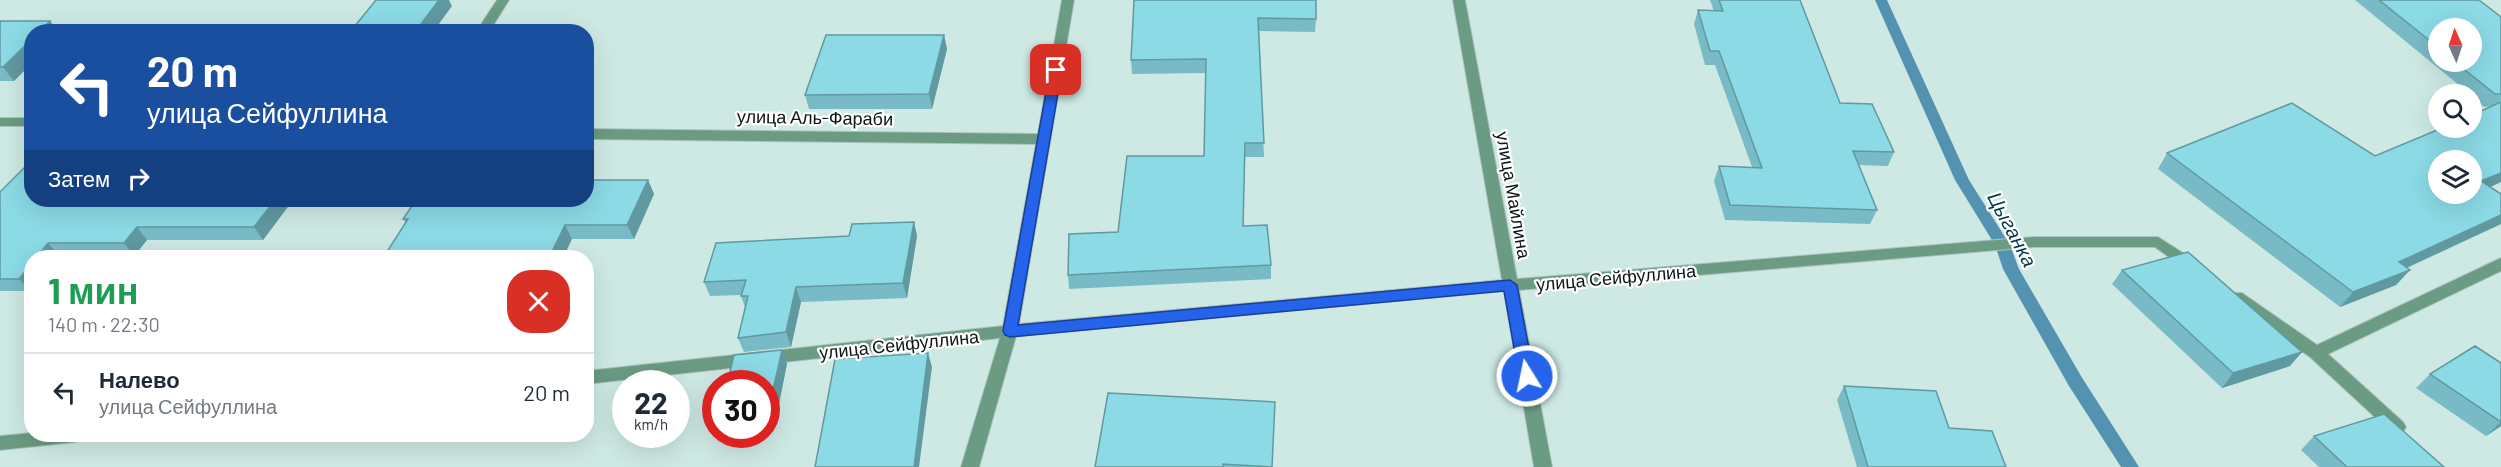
<!DOCTYPE html>
<html lang="ru">
<head>
<meta charset="utf-8">
<style>
  :root { --surface:#fff; --page:#f6f6f7; --text:#1f2937; --muted:#747a83; --line:#e0e1e3 }
  body { margin:0; font-family:Barlow,sans-serif; background:var(--page); color:var(--text); height:100vh; display:flex; flex-direction:column; font-size:22px; white-space:nowrap }
  * { box-sizing:border-box; margin:0 }
  p { font-size:20px; color:var(--muted) }
  .icon { flex:none; width:33px; height:33px; fill:none; stroke:currentColor; stroke-width:2; stroke-linecap:round; stroke-linejoin:round }
  .map { position:relative; flex:1; overflow:hidden }
  .panel { position:absolute; left:24px; top:250px; width:570px; height:192px; display:flex; flex-direction:column; background:var(--surface); border-radius:24px; box-shadow:0 6px 24px #0002 }
  .panel>* { flex:none }
  .hud { position:absolute; left:24px; top:24px; width:570px; height:183px; border-radius:24px; box-shadow:0 6px 24px #0002; background:#1a4fa0; color:#fff; overflow:hidden }
  .needle { width:39px; rotate:357deg }
  .controls { position:absolute; left:2428px; top:18px; display:grid; gap:12px }
  .controls a { display:grid; place-items:center; width:54px; height:54px; border-radius:50%; background:var(--surface); box-shadow:0 6px 24px #0002; font-size:30px }
  .speed { position:absolute; left:612px; top:370px; display:flex; gap:12px; font-size:30px; font-weight:700; text-align:center }
  .speed>* { display:grid; place-content:center; width:78px; height:78px; border-radius:50%; background:var(--surface); box-shadow:0 6px 24px #0002; line-height:1 }
  .speed small { font-size:15px; font-weight:400 }
  .speed .limit { border:9px solid #d22; background:#fff; color:#111 }
  .pin { position:absolute; display:grid; place-items:center; width:51px; height:51px; color:#fff; margin:-26px; border-radius:12px; box-shadow:0 3px 9px #0006 }
  .me { position:absolute; width:66px; margin:-33px; rotate:350deg; stroke-linejoin:round; filter:drop-shadow(0 0 4px #0008) }
  .turn { display:flex; align-items:center; gap:21px; height:126px; padding:0 24px; font-size:27px }
  .turn .icon { width:78px; height:78px; stroke-width:2.5 }
  .turn b { display:block; font-size:42px; line-height:51px }
  .then { display:flex; align-items:center; height:57px; padding:0 24px; background:#0003; gap:12px; font-size:22px }
  .round { display:grid; place-items:center; flex:none; width:63px; height:63px; border-radius:24px; background:var(--page) }
  .headline { display:flex; align-items:center; justify-content:space-between; height:102px; padding:0 24px }
  h1 { font-size:36px; font-weight:700; line-height:45px; color:#1e9e55 }
  ul { padding:0; list-style:none }
  li { display:flex; align-items:center; gap:18px; height:78px; padding:0 24px; border-top:2px solid var(--line) }
  li div { flex:1 }
  li b { display:block; font-size:22px }
  li em { font-style:normal }
  .map>svg:first-child { display:block }
</style>
</head>
<body>
<div class="map">
<svg width="2501" height="467" viewBox="0 0 2501 467">
  <rect width="100%" height="100%" fill="#cee9e4"/>
  <g fill="none" stroke-linecap="round" stroke-linejoin="round">
    <path fill="#5392b0" fill-rule="evenodd" d="M1875,0H1887L1969,180L2010,245L2019,269L2081,376L2139,467H2121L2069,386L2003,269L1995,245L1955,180Z"/>
    <g stroke="#abc3bf" stroke-width="2">
      <path id="street" d="M497,0H509L489,32H476Z
        M1062,0H1074L1019,324L1502,280L1453,0H1465L1517,279L2034,237H2158L2197,262L2200,266L2197,270H2187L2155,247H2034L1519,290L1552,467H1534L1504,291L1016,336L979,467H961L1000,338L586,384V371L1003,326L1036,144L586,139V129L1038,134Z
        M0,118H32V126H0Z
        M2501,258V271L2328,354L2403,422L2406,427L2403,432L2397,434L2391,432L2310,357L2230,301L2228,297L2230,293H2242L2317,345Z
        M32,433V435H84L81,440L75,442L0,450V436Z"/>
    </g>
    <use href="#street" fill="#6b9b83" fill-rule="evenodd"/>
  </g>
  <path fill="#78bbc6" fill-rule="evenodd" d="M1134,0L1316,19L1315,32L1259,31L1264,157H1245L1243,226L1271,265V279L1069,289L1068,275L1118,232L1204,156L1206,73L1132,74L1131,60Z
    M1710,0H1800L1840,103L1894,152L1888,166L1859,165L1877,210L1870,224L1725,220L1714,181L1719,166L1752,167L1715,65H1705L1694,24L1698,10L1714,11Z
    M2355,0H2479L2501,17V182L2490,187L2501,224L2407,268L2410,270L2396,285L2340,307L2158,169L2167,153L2375,156L2492,106L2484,107L2472,97V94H2470ZM2439,28L2472,62H2439Z
    M0,21H50L58,32H32V63L14,81H0Z
    M944,35L947,49L932,109H809L805,95Z
    M648,180L654,194L634,239H572L406,223L403,219Z
    M0,192L293,200L263,240H147L134,256H59L57,258H32V290L31,291H0Z
    M914,222L917,236L907,298L801,302L791,347L744,352L738,338L745,307L741,296V295L710,296L704,282L849,236Z
    M2122,270L2290,366L2222,388L2112,284Z
    M782,350L787,364L777,413L766,414V384Z
    M2501,363V426L2486,436L2416,388L2430,374Z
    M1844,386L1949,428L2006,467H1857L1837,400Z
    M1108,393L1273,467H1095Z
    M2314,436L2444,467H2319L2301,450Z"/>
  <path fill="#6199a1" d="M439,0H449L452,6L433,32H415Z
    M50,21L58,32H39Z
    M944,35L947,49L932,109L929,94Z
    M32,39V63L14,81L3,67Z
    M2501,173V182L2468,197L2481,181Z
    M648,180L654,194L634,239L627,225Z
    M275,200H293L263,240L254,227Z
    M2501,215V224L2386,277L2399,262Z
    M914,222L917,236L907,298L903,283Z
    M565,225L572,239L563,258H549Z
    M137,227L147,240L134,256L124,243Z
    M48,243L59,256L57,258H36Z
    M32,263V290L31,291L19,279Z
    M2410,270L2396,285L2340,307L2353,292Z
    M796,287L801,302L791,347L786,332Z
    M782,350L787,364L777,413L771,399Z
    M2302,352L2290,366L2222,388L2233,373Z
    M928,353L932,367L919,467H914Z
    M2501,422V426L2486,436Z"/>
  <path fill="#8bdae6" stroke="#6199a1" stroke-width="1.5" fill-rule="evenodd" d="M376,0H439L415,32H350Z
    M1134,0H1316V19L1258,18L1264,143H1245L1243,226L1267,225L1271,265L1068,275L1069,234L1118,232L1127,156H1204L1206,59L1131,60Z
    M1719,0H1800L1840,103L1872,104L1894,152L1853,151L1877,210L1730,205L1719,166L1762,168L1719,51H1710L1698,10L1723,11Z
    M2379,0H2479L2501,17V94H2495L2455,62H2472V28H2439V48Z
    M0,21H50L39,32H32V39L3,67H0Z
    M826,35H944L929,94L805,95Z
    M2501,102V173L2481,181L2501,194V215L2399,262L2410,270L2353,292L2167,153L2292,103L2375,156L2442,128H2472V115ZM2439,160H2472V194H2439Z
    M27,165H32V200H275L254,227H137L124,243H48L36,258H32V263L19,279H0V192Z
    M586,180H648L627,225H565L549,258H383L408,219H403L416,200H586Z
    M914,222L903,283L796,287L786,332L738,338L748,296H741L746,280L704,282L716,243L849,236L852,224Z
    M2188,252L2302,352L2233,373L2122,270Z
    M2475,346L2501,363V422L2430,374Z
    M782,350L771,399L766,400V384H727L734,355Z
    M928,353L914,467H815L835,359Z
    M1844,386L1936,391L1949,428L1992,431L2006,467H1868Z
    M1108,393L1275,402L1272,467L1223,464V467H1095Z
    M2384,414L2444,467H2347L2314,436Z"/>
  <path fill="#2563eb" stroke="#184099" stroke-width="1.5" d="M1056,66L1062,70L1018,325L1510,280L1517,285L1534,376L1532,380H1521L1519,376L1504,291L1010,337L1005,335L1003,331L1050,70Z"/>
  <g text-anchor="middle" dominant-baseline="central" stroke-width="4.5" stroke-linejoin="round" paint-order="stroke">
    <g font-size="18" fill="#0c1514" stroke="#fff">
      <text transform="translate(815 117) rotate(1)">улица Аль-Фараби</text>
      <text transform="translate(1514 195) rotate(80)">улица Майлина</text>
      <text transform="translate(1616 277) rotate(-5)">улица Сейфуллина</text>
      <text transform="translate(899 344) rotate(-6)">улица Сейфуллина</text>
    </g>
    <g font-size="20" font-style="italic" fill="#00394e" stroke="#fff">
      <text transform="translate(2013 229) rotate(62)">Цыганка</text>
    </g>
  </g>
</svg>
<div class="controls">
<a><svg class="needle" viewBox="-14 -14 28 28"><path d="M0-13l5 13h-10z" fill="#e53935"/><path d="M0 13l5-13h-10z" fill="#747a83"/></svg></a>
<a><svg class="icon" aria-label="search" viewBox="0 0 24 24"><circle cx="10" cy="10" r="6"/><path d="M15 15l6 6"/></svg></a>
<a><svg class="icon" aria-label="layers" viewBox="0 0 24 24"><path d="M12 4l9 5-9 5-9-5zM3 14l9 5 9-5"/></svg></a>
</div>
<div class="speed"><div>22<small>km/h</small></div><div class="limit">30</div></div>
<div class="pin" style="left:1056px;top:70px;background:#d93025"><svg class="icon" aria-label="arrive" viewBox="0 0 24 24"><path d="M6 21V4h12l-3 4 3 4H6"/></svg></div>
<svg class="me" style="left:1527px;top:376px" viewBox="-20 -20 40 40"><circle r="17" fill="#2563eb" stroke="#fff" stroke-width="3"/><path d="M0-11L8 9 0 5-8 9z" fill="#fff"/></svg>
<div class="hud">
<div class="turn"><svg class="icon" aria-label="left" viewBox="0 0 24 24"><path d="M17 20v-9H6M10 6l-5 5 5 5"/></svg><div><b>20 m</b>улица Сейфуллина</div></div>
<div class="then">Затем<svg class="icon" aria-label="right" viewBox="0 0 24 24"><path d="M7 20v-9h11M14 6l5 5-5 5"/></svg></div>
</div>
<section class="panel">
<div class="headline"><div><h1>1 мин</h1><p>140 m · 22:30</p></div><a class="round" style="background:#d93025;color:#fff"><svg class="icon" aria-label="close" viewBox="0 0 24 24"><path d="M6 6l12 12M18 6L6 18"/></svg></a></div>
<ul>
<li><svg class="icon" aria-label="left" viewBox="0 0 24 24"><path d="M17 20v-9H6M10 6l-5 5 5 5"/></svg><div><b>Налево</b><p>улица Сейфуллина</p></div><em>20 m</em></li>
</ul>
</section>
</div>
</body>
</html>
